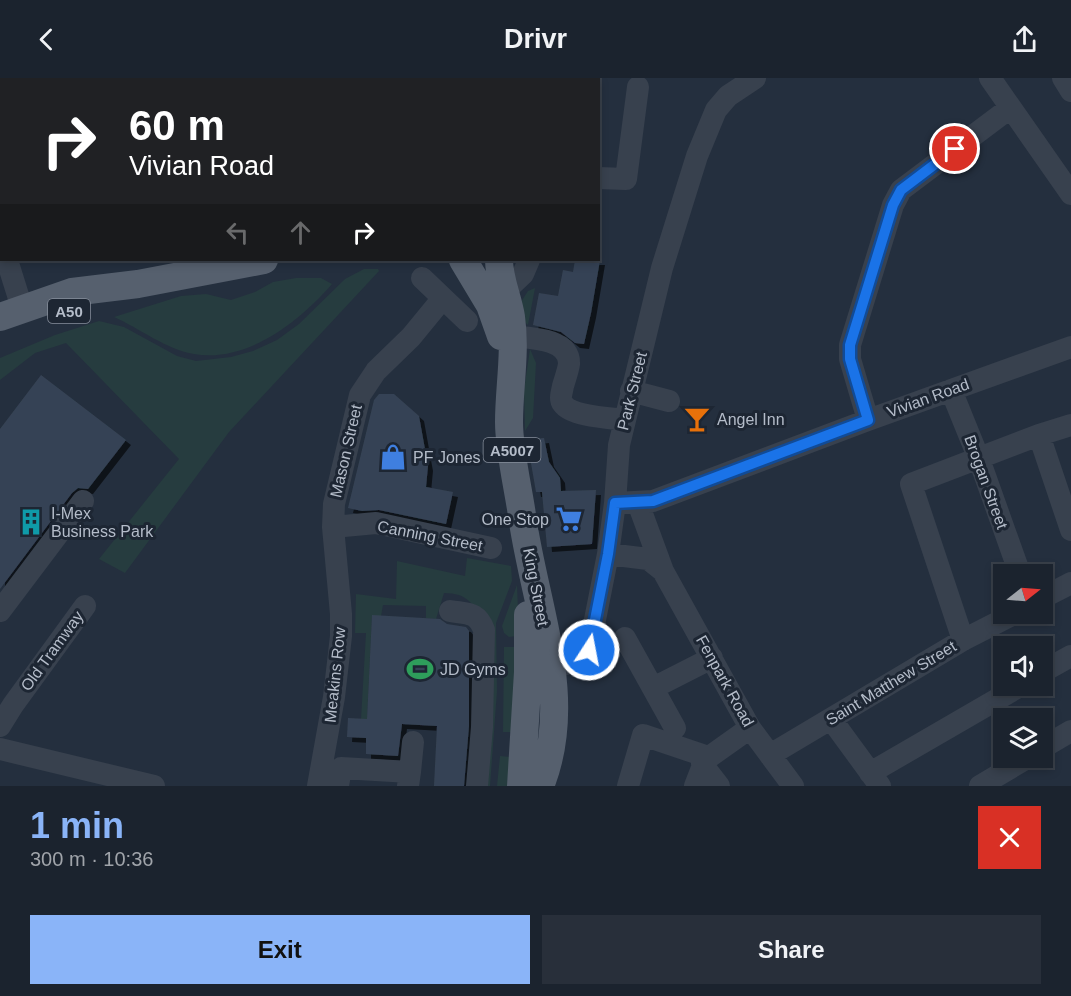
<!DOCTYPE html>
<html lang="en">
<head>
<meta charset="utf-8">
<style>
  :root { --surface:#1b232e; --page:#282f3a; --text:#f1f3f6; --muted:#a0a4aa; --line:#39404a; --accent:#8ab4f8 }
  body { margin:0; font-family:Helvetica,sans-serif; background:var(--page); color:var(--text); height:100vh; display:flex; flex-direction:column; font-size:22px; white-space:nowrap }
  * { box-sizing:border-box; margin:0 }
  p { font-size:20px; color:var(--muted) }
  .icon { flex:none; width:33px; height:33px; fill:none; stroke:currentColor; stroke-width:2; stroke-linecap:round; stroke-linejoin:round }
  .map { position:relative; height:708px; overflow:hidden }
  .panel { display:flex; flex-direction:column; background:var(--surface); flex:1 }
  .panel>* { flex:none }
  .top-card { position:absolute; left:0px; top:0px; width:600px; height:183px; box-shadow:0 3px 9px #0003,0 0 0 2px var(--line); background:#202124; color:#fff; overflow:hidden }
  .needle { width:39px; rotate:73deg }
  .fabs { position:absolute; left:993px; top:486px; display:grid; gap:12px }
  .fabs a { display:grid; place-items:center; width:60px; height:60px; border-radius:0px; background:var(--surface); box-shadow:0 3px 9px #0003,0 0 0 2px var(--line); font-size:30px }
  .pin { position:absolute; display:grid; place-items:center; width:51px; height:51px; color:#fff; margin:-26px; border:3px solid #fff; border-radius:50%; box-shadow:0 2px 6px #0007 }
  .me { position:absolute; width:66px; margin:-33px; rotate:11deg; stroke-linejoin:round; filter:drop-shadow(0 0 4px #0008) }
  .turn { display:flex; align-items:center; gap:21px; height:126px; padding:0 30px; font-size:27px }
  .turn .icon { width:78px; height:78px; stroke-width:2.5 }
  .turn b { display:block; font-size:42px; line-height:51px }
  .lanes { display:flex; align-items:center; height:57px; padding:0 30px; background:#0003; justify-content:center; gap:30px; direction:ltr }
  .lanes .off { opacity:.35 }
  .round { display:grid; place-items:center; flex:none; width:63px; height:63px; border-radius:0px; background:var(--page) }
  .overview { display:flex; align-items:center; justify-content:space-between; height:102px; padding:0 30px }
  h1 { font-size:36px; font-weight:800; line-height:45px; color:var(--accent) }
  .cta { display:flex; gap:12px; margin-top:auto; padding:12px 30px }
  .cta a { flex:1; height:69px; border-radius:0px; background:var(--accent); color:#111; font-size:24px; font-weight:800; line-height:69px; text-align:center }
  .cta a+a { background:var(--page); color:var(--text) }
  header { display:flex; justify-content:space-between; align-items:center; height:78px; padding:0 30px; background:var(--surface); font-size:27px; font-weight:800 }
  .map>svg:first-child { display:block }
</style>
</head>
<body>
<header><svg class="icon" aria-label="back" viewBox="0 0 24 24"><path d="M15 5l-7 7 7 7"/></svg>Drivr<svg class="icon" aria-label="share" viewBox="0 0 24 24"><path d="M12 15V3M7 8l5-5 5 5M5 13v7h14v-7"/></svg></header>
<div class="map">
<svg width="1071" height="708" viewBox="0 0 1071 708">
  <defs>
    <filter id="shadow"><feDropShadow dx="5" dy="5" stdDeviation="0" flood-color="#0009"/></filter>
  </defs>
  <rect width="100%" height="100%" fill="#242f3e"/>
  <path fill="#263c3f" d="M364,191H378L379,193L229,354L125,495L99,481L179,381L66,265L35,275L0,302V280L55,257L99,243L124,249L177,278L196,283L231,279L253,273L277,262L299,246L345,201Z
    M296,200H321L332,206C299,244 247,285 194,276C167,272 139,250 114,239L181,218L206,216L231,222L255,214L273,204Z
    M535,210L528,247L524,243L521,224L528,213Z
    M530,271L536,285L533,340L525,353L524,312Z
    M467,480L511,488L512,503L496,545L497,613L490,708H485L486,544C472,526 468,515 444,515L436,541L426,540V528L383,527L381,538H372L367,641H361L366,555H355L356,516L396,521L397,483L465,498Z
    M517,507L519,555L517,558L509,559L504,555L502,548Z
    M504,569H519L513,654H503Z
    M500,678L510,679L507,708H497Z"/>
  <path fill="#364354" filter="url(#shadow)" d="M575,182H600L591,235L584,266L575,265L561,254L533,247L539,215L558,218L563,192L573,194Z
    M41,297L126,362L88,411L78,410L72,415L0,511V351Z
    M379,316H394L419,338L428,388L426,409L453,414L446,446L379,432L362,433L348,430L374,322Z
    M544,360L549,384L560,400L561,413L596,412L592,466L547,469L542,414H536L527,362Z
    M372,537L440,541L447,546L466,549L469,553V648L464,708H434L437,648L402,646L398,678L366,676V660L347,659L348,640L367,641Z"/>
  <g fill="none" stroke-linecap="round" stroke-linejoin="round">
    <path stroke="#38414e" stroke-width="22" d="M227,0L228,2
      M990,0L1071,116
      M1063,0L1071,13
      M303,2L309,0
      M0,82L2,81
      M598,100L626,101L638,9
      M0,159L2,164
      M7,182L22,230
      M422,200L467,243
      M505,213L523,196L529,182
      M512,258C529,260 570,260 569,286C568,293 565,301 563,308C562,314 559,321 563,326C571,338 610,340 625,342
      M951,312L979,381L1020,496
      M631,313L669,323
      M868,342L850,281V267L893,127L901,112L1010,30
      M1039,357L1071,452
      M615,425L653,423L868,342L1071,269
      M638,425L663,493
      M333,449L376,445L491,470
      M608,476L648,481L663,493L750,650L793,708
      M1042,520L1071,505
      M0,533L83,423
      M450,533C467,536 477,533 484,552L482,649L477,708
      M625,560L675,650
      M963,562L911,406L1039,357L1071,347
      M536,592L582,583L589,572L608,476L615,425L619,367L662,190L697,78L716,32L728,18L755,0
      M1042,594L1071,578
      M653,610L712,580
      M831,641L880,708
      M0,648L13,627L85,528
      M1042,670L1071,653
      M0,671L154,708
      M770,677L963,562L1014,536
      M702,686L719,708
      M410,694L413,664
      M870,695L1020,608
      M318,708L334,619L341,558V536L333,449L334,426L360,317L376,293L411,259L443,220
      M338,708L341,690L410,694L408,708
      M628,708L643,657L708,679
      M695,708L705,682L750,650
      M980,708L1027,680"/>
    <path stroke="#56606e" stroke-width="28" d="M534,2V0
      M560,2L561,0
      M463,182L490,227L501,258
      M499,182C499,201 508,220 511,239C516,274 509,310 509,344C509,374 519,413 523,444C536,531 575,622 540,708
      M0,239L72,214L138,206L264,182
      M521,708L528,594V537"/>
  </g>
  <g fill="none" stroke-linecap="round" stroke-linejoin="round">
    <g stroke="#114b97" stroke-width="15">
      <path id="route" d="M589,572L608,476L615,425L653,423L868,342L850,281V267L893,127L901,112L955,71"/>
    </g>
    <use href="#route" stroke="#1a73e8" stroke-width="10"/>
  </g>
  <defs>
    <g id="bar-bare" transform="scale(2.07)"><path d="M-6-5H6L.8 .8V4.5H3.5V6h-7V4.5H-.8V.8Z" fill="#e8710a" stroke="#1d2633" stroke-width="2.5" paint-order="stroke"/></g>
    <g id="shop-bare" transform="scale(2.07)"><path d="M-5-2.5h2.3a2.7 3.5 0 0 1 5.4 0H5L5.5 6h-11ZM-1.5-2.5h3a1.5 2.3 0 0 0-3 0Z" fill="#3f7fe0" stroke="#1d2633" stroke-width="2.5" paint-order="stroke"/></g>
    <g id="supermarket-bare" transform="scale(2.07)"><path d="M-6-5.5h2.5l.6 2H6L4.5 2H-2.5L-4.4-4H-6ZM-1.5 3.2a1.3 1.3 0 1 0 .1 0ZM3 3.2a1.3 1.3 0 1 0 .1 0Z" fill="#3f7fe0" stroke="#1d2633" stroke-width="2.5" paint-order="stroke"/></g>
    <g id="building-bare" transform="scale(2.07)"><path d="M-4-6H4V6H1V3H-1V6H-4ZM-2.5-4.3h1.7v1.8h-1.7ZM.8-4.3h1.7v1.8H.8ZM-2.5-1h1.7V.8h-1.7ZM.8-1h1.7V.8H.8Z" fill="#0f9aa8" stroke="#1d2633" stroke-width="2.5" paint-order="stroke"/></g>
    <g id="stadium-bare" transform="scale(2.07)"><path d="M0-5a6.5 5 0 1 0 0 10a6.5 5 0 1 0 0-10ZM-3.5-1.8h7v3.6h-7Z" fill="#2e9e5b" stroke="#1d2633" stroke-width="2.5" paint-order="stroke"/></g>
  </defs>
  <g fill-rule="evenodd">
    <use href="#bar-bare" x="697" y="341"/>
    <use href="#shop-bare" x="393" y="379"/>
    <use href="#supermarket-bare" x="569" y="441"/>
    <use href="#building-bare" x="31" y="444"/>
    <use href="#stadium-bare" x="420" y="591"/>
  </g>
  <g text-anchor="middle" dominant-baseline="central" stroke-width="6" stroke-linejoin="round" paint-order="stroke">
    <g fill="#1d2633" stroke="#878f9c" stroke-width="1.5">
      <rect x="48" y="221" width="42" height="24" rx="4.5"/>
      <rect x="483.5" y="360" width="57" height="24" rx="4.5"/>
    </g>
    <g font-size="15" font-weight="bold" fill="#b4bcc9">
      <text x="69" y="233">A50</text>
      <text x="512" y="372">A5007</text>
    </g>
    <g font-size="16" fill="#b4bcc9" stroke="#1d2633">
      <text transform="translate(632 313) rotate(-76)">Park Street</text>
      <text transform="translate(928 320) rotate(-20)">Vivian Road</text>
      <text transform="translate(346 373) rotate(-77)">Mason Street</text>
      <text transform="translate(986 404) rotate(70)">Brogan Street</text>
      <text transform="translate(430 458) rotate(11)">Canning Street</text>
      <text transform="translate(536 509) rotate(79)">King Street</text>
      <text transform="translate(52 573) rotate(-54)">Old Tramway</text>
      <text transform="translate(335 597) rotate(-84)">Meakins Row</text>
      <text transform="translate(725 603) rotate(61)">Fenpark Road</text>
      <text transform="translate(891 605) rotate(-31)">Saint Matthew Street</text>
    </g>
    <g font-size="16" fill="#b4bcc9" stroke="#1d2633" text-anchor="start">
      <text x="717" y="341">Angel Inn</text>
      <text x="413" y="379">PF Jones</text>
      <text x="51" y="435">I-Mex<tspan x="51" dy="18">Business Park</tspan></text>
      <text x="549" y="441" text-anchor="end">One Stop</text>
      <text x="440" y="591">JD Gyms</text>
    </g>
  </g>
</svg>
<div class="fabs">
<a><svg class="needle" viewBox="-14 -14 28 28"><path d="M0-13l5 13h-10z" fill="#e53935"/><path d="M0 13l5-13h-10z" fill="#a0a4aa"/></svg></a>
<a><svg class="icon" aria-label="sound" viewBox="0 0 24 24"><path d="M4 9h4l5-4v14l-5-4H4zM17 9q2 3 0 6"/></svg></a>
<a><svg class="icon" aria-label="layers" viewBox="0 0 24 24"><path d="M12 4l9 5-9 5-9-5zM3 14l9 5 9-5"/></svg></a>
</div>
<div class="pin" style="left:955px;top:71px;background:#d93025"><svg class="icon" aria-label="arrive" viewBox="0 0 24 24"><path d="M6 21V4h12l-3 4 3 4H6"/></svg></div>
<svg class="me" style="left:589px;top:572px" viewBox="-20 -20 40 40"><circle r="17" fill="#1a73e8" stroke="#fff" stroke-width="3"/><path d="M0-11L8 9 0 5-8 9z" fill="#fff"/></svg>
<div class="top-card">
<div class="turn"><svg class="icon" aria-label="right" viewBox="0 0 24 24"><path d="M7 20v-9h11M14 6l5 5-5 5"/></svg><div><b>60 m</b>Vivian Road</div></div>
<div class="lanes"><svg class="icon off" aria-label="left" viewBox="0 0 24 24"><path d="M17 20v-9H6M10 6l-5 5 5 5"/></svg><svg class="icon off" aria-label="ahead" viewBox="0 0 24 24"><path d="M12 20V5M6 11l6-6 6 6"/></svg><svg class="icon" aria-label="right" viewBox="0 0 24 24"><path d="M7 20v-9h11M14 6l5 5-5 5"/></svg></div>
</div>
</div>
<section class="panel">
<div class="overview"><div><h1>1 min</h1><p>300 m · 10:36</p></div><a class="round" style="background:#d93025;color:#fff"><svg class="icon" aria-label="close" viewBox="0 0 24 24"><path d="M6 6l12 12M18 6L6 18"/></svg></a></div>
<div class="cta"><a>Exit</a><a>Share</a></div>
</section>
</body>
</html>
